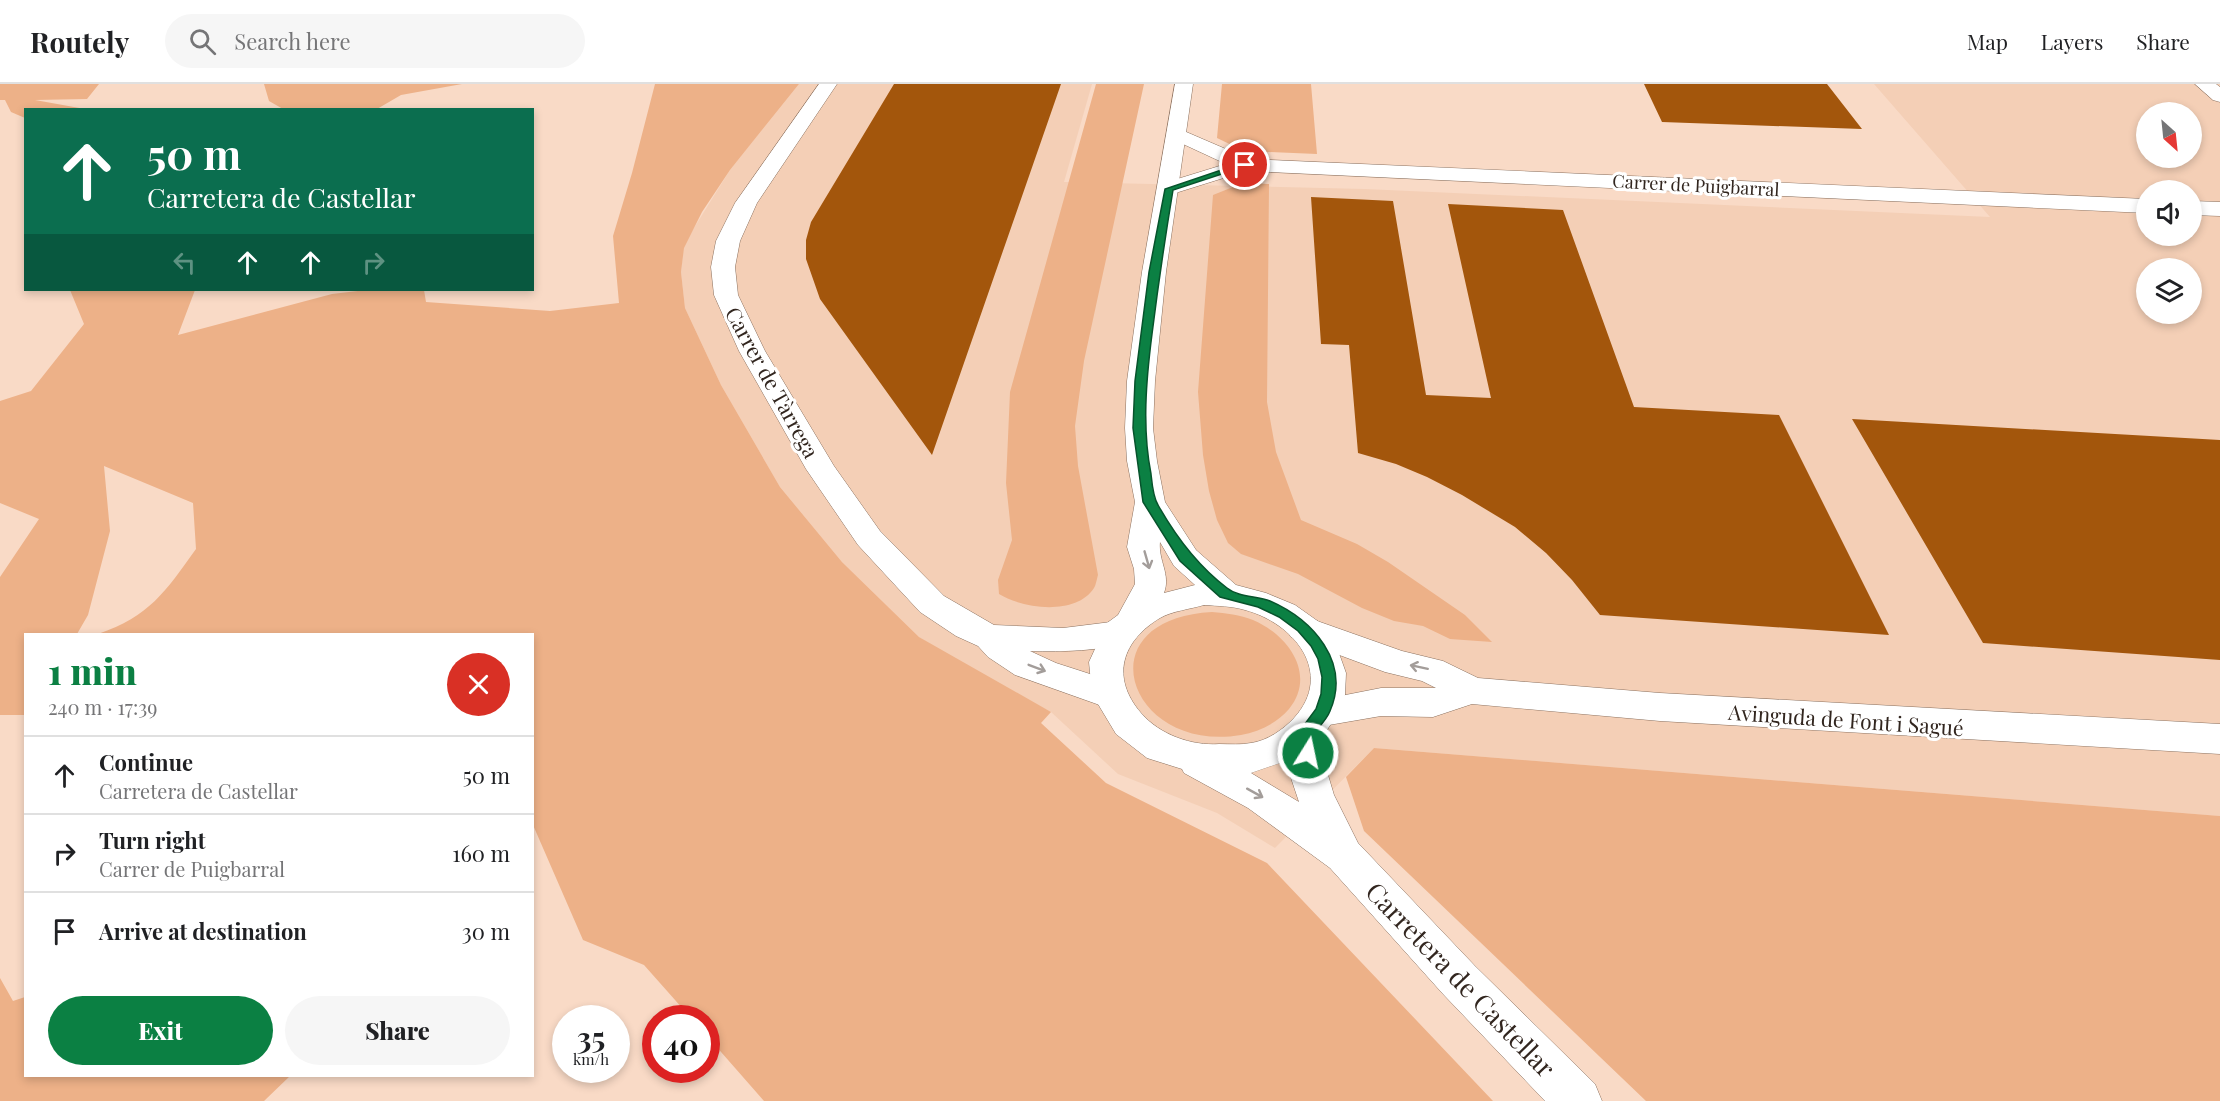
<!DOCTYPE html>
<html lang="en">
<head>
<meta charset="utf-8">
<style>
  :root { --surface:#fff; --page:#f6f6f6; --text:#202124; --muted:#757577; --line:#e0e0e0; --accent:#0b8043 }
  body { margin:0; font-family:"Playfair Display",serif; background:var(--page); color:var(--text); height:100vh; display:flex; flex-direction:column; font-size:22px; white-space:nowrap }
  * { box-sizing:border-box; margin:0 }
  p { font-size:20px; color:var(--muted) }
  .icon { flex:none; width:33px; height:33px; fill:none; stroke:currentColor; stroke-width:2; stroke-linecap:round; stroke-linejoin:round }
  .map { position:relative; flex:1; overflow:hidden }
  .drawer { position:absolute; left:24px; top:549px; width:510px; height:444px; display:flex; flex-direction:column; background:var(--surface); border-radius:0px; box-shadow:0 3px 9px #0003 }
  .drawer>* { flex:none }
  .top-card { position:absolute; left:24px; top:24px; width:510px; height:183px; border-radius:0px; box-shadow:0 3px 9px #0003; background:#0b6e4f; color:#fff; overflow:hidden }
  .needle { width:39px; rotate:153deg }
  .controls { position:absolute; left:2136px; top:18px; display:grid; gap:12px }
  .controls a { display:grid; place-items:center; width:66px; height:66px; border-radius:50%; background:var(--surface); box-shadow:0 3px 9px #0003; font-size:30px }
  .speed { position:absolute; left:552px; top:921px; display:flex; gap:12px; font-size:30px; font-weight:700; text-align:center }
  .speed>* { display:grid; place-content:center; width:78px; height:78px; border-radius:50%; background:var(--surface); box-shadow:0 3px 9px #0003; line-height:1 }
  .speed small { font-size:15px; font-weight:400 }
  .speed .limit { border:9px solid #d22; background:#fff; color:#111 }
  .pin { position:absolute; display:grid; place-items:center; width:51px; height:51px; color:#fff; margin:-26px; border:3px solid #fff; border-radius:50%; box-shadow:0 2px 6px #0007 }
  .me { position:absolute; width:66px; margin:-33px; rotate:10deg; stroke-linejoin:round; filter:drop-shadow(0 0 4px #0008) }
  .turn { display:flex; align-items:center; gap:21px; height:126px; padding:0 24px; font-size:27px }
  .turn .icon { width:78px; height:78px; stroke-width:2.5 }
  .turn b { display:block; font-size:42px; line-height:51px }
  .lanes { display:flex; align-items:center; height:57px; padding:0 24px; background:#0003; justify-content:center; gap:30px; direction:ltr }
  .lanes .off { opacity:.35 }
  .round { display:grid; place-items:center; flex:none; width:63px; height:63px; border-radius:32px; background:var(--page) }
  .overview { display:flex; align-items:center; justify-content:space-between; height:102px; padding:0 24px }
  h1 { font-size:36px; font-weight:800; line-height:45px; color:var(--accent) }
  .cta { display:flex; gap:12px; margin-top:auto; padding:12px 24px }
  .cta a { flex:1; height:69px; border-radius:36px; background:var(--accent); color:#fff; font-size:24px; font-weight:800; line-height:69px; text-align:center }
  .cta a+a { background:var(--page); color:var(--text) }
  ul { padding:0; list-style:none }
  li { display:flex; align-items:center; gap:18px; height:78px; padding:0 24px; border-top:2px solid var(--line) }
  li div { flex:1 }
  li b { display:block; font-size:22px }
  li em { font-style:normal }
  header { display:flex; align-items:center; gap:36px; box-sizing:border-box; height:84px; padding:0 30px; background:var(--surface); border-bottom:2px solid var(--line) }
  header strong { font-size:28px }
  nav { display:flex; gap:33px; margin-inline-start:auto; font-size:21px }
  .search { width:420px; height:54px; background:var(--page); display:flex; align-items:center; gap:15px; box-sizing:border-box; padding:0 21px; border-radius:33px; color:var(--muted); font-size:22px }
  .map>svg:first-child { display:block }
</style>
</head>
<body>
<header>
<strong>Routely</strong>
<div class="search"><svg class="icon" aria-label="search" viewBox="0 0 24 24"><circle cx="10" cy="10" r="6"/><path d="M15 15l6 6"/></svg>Search here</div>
<nav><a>Map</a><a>Layers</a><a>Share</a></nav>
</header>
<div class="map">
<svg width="2220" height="1017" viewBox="0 0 2220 1017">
  <rect width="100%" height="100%" fill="#f9dac6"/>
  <path fill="#f4cfb6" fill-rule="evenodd" d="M799,0H1092L1064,98L1365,105L1990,133L1874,0H2220V732L1374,664L1275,764L1217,729L1118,690L1051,628L988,596L919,553L842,478L780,403L721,301L685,224L681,188L684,160L730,86ZM2146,28H2192V74H2146ZM2146,106H2192V152H2146ZM2146,184H2192V230H2146Z"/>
  <path fill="#edb188" d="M0,0H99L87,15L35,16L85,25L26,26L25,34L11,28L5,16H0Z
    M264,0H462L401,11L377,25H283L269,17Z
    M655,0H799L730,86L702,128L684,164L681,188L685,224L721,301L780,403L842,478L919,553L1051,628L1041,639L1106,699L1267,779L1493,1017H764L707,952L706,934H691L644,881L583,856L533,741L532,550H98C150,532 165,508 196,465L193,419L104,382L110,447L88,531L77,550H26L25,631H0V493L39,435L0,419V317L31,307L84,240L70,206H195L178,251L332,210L366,206H424L426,218L550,227L619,219L613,152L632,89Z
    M1096,0H1144L1084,277L1075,342L1078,382L1098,491C1097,494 1096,501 1094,504C1076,532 1023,525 999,510L998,496L1012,456L1006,399L1010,308Z
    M1222,0H1311L1317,70L1244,67L1217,54Z
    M1243,99L1269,100L1267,318L1276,368L1301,436L1357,460L1388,478L1465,531L1492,558L1450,555L1423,542L1394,537L1362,524L1298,490L1241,470L1228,459L1217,436L1209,407L1203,371L1198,308L1213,111Z
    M1212,528C1226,529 1240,531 1253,536C1288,551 1317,590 1289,625C1277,639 1259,648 1241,651C1128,670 1082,535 1212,528Z
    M1374,664L2220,732V1017H1646L1364,747L1346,693Z
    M0,894L13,917L25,913L26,992H290L264,1017H0Z"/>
  <path fill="#a3560c" d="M894,0H1061L932,371L820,215L806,175V156L811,138Z
    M1644,0H1827L1862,45L1662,38Z
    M1311,113L1393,117L1426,311L1491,314L1448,120L1563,126L1634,323L1779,331L1889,551L1600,531L1572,496L1546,469L1515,443L1462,411L1427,393L1396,380L1358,369L1349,261L1321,260Z
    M1852,335L2220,356V576L1983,559Z"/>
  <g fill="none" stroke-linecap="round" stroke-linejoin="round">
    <g stroke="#8b715f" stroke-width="1">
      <path id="minor" d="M819,0H837L757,119L740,157L735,183L738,211L765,267L834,382L880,447L944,512L994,541L1063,544L1119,537L1131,540L1136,549L1131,558C1099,567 1064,568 1030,567L1056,579L1121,600L1126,610L1121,620L1108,624L1015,591L988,573L978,562L956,552L920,528L858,461L806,385L739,267L714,211L711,183L716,157L735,119Z
        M2195,0H2216L2220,3V18L2213,16Z
        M1177,44L1249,75L2146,115V129L1246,87L1169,111L1161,110L1158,105L1161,100L1226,80L1170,54L1167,50L1170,46Z
        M2192,117L2220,118V132L2192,131Z
        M1303,532L1402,567L1443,577L1478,594L1660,609L2220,640V670L1660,637L1472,620L1433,633L1381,632L1323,642L1310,638L1305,628L1310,618L1381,604H1436L1422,597L1385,588L1291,553L1286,544L1291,535Z"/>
    </g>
    <g stroke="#8b715f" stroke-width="1">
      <path id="tertiary" d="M1175,0H1193L1166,188L1155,297L1153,344L1157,377L1165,418L1196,466L1236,501L1266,509L1295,521L1319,538L1335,558L1346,589L1345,611L1336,632L1325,649L1328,691L1334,711L1358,759L1475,882L1595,1000L1602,1017H1545L1443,910L1330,784L1248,724L1184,689L1182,685L1147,674L1116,650L1092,610L1089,578L1107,539L1118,531L1135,500L1134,485L1127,463L1135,418L1127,377L1125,344L1127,297L1142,188ZM1160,458L1174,482L1195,501L1164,509C1171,490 1158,477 1160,458ZM1204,521C1218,522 1232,522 1245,526C1294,539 1335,589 1294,634C1284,645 1267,657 1251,659C1241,661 1230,660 1219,660C1192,662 1160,651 1141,629C1110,593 1122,557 1160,534C1172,527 1191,525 1204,521ZM1289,676L1290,691L1299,718L1251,689Z"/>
    </g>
    <use href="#minor" fill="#fff" fill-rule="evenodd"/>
    <use href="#tertiary" fill="#fff" fill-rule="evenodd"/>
  </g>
  <defs><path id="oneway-shaft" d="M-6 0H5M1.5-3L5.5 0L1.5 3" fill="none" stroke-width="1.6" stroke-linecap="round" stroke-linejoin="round" transform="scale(1.5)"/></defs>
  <g stroke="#a39d9a">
    <use href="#oneway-shaft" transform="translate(1147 476) rotate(74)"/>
    <use href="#oneway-shaft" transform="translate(1419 583) rotate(-168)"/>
    <use href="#oneway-shaft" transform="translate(1037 584) rotate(21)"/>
    <use href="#oneway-shaft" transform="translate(1255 709) rotate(29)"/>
  </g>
  <path fill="#0b8043" stroke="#07532c" stroke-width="1.5" d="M1242,79L1249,81L1173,106C1165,154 1158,202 1152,250C1146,297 1142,344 1151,390C1152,400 1153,413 1158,421C1176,453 1198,482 1227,504C1238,513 1257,512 1270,517C1313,536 1351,578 1330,627C1327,635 1320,642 1314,649L1315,669L1313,673H1302L1299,648L1316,625L1321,610L1322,593L1318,575L1311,562L1298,547L1279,533L1258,523L1220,513L1180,477L1143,418L1133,344L1135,297L1149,188L1165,105Z"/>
  <g text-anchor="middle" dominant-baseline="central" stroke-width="6" stroke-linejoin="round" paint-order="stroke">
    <g font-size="18" fill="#32261f" stroke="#fff">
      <text transform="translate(1696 101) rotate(3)">Carrer de Puigbarral</text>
    </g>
    <g font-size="21" fill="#32261f" stroke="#fff">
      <text transform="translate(773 298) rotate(61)">Carrer de Tàrrega</text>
      <text transform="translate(1846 635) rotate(4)">Avinguda de Font i Sagué</text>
    </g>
    <g font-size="26" fill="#32261f" stroke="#fff">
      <text transform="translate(1461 895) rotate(46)">Carretera de Castellar</text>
    </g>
  </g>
</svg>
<div class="controls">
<a><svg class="needle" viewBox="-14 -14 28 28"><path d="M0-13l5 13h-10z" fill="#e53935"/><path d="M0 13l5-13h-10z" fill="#757577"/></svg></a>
<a><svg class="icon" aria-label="sound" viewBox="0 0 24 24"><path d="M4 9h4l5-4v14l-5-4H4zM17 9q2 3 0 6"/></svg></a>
<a><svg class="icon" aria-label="layers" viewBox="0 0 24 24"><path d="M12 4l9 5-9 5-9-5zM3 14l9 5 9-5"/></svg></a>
</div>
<div class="speed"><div>35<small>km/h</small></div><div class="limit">40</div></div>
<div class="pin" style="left:1245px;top:81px;background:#d93025"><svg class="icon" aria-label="arrive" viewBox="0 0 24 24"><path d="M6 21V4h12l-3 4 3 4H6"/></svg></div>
<svg class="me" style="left:1308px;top:669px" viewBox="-20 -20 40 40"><circle r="17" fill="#0b8043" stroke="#fff" stroke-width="3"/><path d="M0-11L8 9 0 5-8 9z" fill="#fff"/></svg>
<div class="top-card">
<div class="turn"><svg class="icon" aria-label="ahead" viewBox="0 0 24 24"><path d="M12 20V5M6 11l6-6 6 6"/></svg><div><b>50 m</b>Carretera de Castellar</div></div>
<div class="lanes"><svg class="icon off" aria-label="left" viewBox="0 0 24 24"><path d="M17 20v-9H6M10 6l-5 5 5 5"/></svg><svg class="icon" aria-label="ahead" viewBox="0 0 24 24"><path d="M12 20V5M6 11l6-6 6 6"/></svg><svg class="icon" aria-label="ahead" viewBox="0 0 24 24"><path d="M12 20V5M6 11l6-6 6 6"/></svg><svg class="icon off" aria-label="right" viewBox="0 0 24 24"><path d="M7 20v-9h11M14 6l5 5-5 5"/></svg></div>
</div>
<section class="drawer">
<div class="overview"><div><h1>1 min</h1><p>240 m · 17:39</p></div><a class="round" style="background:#d93025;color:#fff"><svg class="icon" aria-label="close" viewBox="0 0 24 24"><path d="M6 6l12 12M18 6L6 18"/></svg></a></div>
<ul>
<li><svg class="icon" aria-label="ahead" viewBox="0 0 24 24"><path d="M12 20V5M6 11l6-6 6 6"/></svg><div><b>Continue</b><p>Carretera de Castellar</p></div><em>50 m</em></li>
<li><svg class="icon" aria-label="right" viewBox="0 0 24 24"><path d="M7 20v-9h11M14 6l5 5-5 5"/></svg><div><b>Turn right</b><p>Carrer de Puigbarral</p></div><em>160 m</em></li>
<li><svg class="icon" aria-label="arrive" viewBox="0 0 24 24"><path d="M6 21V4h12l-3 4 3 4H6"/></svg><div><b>Arrive at destination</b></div><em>30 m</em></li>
</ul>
<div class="cta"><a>Exit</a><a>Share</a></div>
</section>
</div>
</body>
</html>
